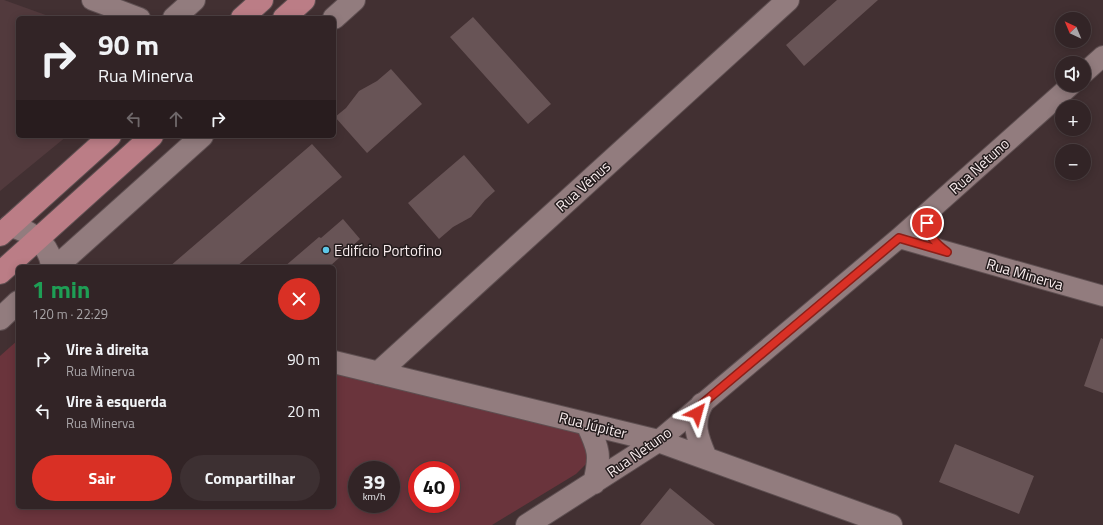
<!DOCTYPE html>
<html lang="pt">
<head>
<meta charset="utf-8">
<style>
  :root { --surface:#322426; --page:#3d3032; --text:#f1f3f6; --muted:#a8a4a7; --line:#4d4143; --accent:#d93025 }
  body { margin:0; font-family:"Titillium Web",sans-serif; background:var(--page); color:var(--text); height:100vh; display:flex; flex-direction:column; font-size:15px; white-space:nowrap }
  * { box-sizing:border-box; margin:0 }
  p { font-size:13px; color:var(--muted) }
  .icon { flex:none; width:22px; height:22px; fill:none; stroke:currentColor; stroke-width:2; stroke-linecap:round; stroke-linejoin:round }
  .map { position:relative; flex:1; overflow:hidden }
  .sheet { position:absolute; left:16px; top:265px; width:320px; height:244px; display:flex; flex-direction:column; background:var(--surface); border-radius:6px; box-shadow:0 2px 10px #0003,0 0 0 1px var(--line) }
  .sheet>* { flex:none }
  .guide { position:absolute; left:16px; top:16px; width:320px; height:122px; border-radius:6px; box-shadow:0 2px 10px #0003,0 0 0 1px var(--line); background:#322426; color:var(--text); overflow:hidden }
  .needle { width:26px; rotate:316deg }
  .fabs { position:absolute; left:1055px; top:12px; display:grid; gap:8px }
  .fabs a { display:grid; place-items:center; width:36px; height:36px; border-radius:50%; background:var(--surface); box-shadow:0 2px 10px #0003,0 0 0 1px var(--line); font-size:20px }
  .speed { position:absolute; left:348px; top:461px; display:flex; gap:8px; font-size:20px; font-weight:700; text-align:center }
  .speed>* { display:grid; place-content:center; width:52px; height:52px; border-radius:50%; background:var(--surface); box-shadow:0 2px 10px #0003,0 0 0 1px var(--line); line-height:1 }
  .speed small { font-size:10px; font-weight:400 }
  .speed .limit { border:6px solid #d22; background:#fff; color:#111 }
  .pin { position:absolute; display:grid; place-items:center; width:34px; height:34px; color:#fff; margin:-17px; border:2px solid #fff; border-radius:50%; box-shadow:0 1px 4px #0007 }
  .me { position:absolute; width:44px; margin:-22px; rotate:39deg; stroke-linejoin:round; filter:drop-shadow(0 0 3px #0008) }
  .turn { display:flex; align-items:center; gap:14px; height:84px; padding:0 16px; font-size:18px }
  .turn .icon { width:52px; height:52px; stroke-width:2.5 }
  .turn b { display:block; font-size:28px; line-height:34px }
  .lanes { display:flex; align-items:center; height:38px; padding:0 16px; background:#0003; justify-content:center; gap:20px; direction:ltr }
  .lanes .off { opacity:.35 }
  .round { display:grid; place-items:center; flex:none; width:42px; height:42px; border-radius:21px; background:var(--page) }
  .head { display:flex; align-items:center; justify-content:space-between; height:68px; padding:0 16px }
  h1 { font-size:24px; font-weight:700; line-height:30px; color:#1e9e55 }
  .action { display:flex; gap:8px; margin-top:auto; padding:8px 16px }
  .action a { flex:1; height:46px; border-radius:24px; background:var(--accent); color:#fff; font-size:16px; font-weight:700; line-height:46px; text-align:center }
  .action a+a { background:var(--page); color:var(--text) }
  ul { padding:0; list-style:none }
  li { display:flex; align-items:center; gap:12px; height:52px; padding:0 16px }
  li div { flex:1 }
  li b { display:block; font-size:15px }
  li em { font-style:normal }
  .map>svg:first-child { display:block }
</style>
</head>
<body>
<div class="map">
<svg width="1103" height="525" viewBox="0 0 1103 525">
  <rect width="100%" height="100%" fill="#423032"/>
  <path fill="#523a3d" d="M0,0H4L54,18H18V136H67L0,191Z"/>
  <path fill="#6a343c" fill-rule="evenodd" d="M18,340V507H334V372L585,432L589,461L576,474L492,525H0V356ZM357,470H391V504H357ZM417,470H451V504H417Z"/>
  <path fill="#685456" d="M837,0H878L804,66L786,45Z
    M473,17L551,104L528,124L450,37Z
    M391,69L422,104L367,153L335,117L346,108L359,91L377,81Z
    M312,144L342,177L236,267H169Z
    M464,155L495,191L485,200L471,217L453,227L439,239L408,203Z
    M343,219L360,239L329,267H284L319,237L321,238Z
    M1101,338L1103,339V393L1084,386Z
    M955,444L1034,476L1019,514L939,482Z
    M670,488L715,525H640Z"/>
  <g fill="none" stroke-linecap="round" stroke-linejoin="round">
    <g stroke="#5e4f51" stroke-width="22">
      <path id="street" d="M92,0L140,18
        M1084,73L1103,56
        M899,238L1103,296
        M658,441L899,238L1071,85"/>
    </g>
    <g stroke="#5e4f51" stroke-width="24">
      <path id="secondary" d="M174,18L194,0
        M334,18L354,0
        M10,226C31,231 50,244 52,267
        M56,267L202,136
        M0,319L18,302
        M334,362L658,441L891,525
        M378,373L788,0
        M702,404C691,424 698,439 706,458
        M587,424C599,449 601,456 594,483
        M527,525L658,441"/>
    </g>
    <g stroke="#5e4f51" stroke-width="24">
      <path id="primary" d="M242,18L262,0
        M284,18L304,0
        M0,235L110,136
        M0,273L152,136"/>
    </g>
    <use href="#street" stroke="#927c7e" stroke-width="20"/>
    <use href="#secondary" stroke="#927c7e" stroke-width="22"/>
    <use href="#primary" stroke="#bb7d86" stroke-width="22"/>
  </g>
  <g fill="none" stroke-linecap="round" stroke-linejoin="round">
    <g stroke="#8d1f18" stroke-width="10">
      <path id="route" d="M697,413L702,404L899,238L947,252C936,244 929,237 927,223"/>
    </g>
    <use href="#route" stroke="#d93025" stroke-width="7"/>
  </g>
  <circle fill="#5dc7e8" stroke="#231b1c" stroke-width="1.5" cx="326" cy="250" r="4"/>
  <g text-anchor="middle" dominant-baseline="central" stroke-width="3" stroke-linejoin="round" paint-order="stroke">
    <g font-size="15" fill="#f7ebec" stroke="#231b1c">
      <text transform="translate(979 166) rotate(-42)">Rua Netuno</text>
      <text transform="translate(583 186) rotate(-42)">Rua Vênus</text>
      <text transform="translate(1025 274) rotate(16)">Rua Minerva</text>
      <text transform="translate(593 425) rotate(14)">Rua Júpiter</text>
      <text transform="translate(639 452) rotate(-35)">Rua Netuno</text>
    </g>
    <g font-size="15" fill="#f7ebec" stroke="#231b1c" text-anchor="start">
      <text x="334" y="250">Edifício Portofino</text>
    </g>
  </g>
</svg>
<div class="fabs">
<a><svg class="needle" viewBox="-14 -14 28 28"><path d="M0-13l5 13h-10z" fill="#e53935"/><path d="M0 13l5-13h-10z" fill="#a8a4a7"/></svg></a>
<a><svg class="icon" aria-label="sound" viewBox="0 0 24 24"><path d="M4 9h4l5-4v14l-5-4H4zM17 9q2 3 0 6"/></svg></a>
<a>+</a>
<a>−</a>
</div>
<div class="speed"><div>39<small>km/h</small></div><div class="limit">40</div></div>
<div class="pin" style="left:927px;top:223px;background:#d93025"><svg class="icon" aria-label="arrive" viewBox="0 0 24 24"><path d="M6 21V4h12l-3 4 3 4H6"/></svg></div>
<svg class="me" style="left:697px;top:413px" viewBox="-20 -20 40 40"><path d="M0-17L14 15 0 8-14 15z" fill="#d93025" stroke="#fff" stroke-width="4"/></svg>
<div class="guide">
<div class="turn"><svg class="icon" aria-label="right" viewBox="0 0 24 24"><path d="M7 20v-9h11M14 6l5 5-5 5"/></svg><div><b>90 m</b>Rua Minerva</div></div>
<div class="lanes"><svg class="icon off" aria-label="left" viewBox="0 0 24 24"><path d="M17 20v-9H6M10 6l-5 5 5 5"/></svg><svg class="icon off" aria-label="ahead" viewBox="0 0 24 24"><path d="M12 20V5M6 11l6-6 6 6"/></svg><svg class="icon" aria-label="right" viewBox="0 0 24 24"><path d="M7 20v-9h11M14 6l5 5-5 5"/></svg></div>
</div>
<section class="sheet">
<div class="head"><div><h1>1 min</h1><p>120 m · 22:29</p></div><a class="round" style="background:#d93025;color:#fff"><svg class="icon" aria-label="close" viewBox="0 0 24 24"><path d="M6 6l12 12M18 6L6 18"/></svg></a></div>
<ul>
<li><svg class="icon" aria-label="right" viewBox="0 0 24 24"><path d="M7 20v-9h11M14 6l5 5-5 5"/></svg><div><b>Vire à direita</b><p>Rua Minerva</p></div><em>90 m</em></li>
<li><svg class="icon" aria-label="left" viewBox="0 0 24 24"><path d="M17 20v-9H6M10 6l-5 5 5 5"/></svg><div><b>Vire à esquerda</b><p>Rua Minerva</p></div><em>20 m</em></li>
</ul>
<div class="action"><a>Sair</a><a>Compartilhar</a></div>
</section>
</div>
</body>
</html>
